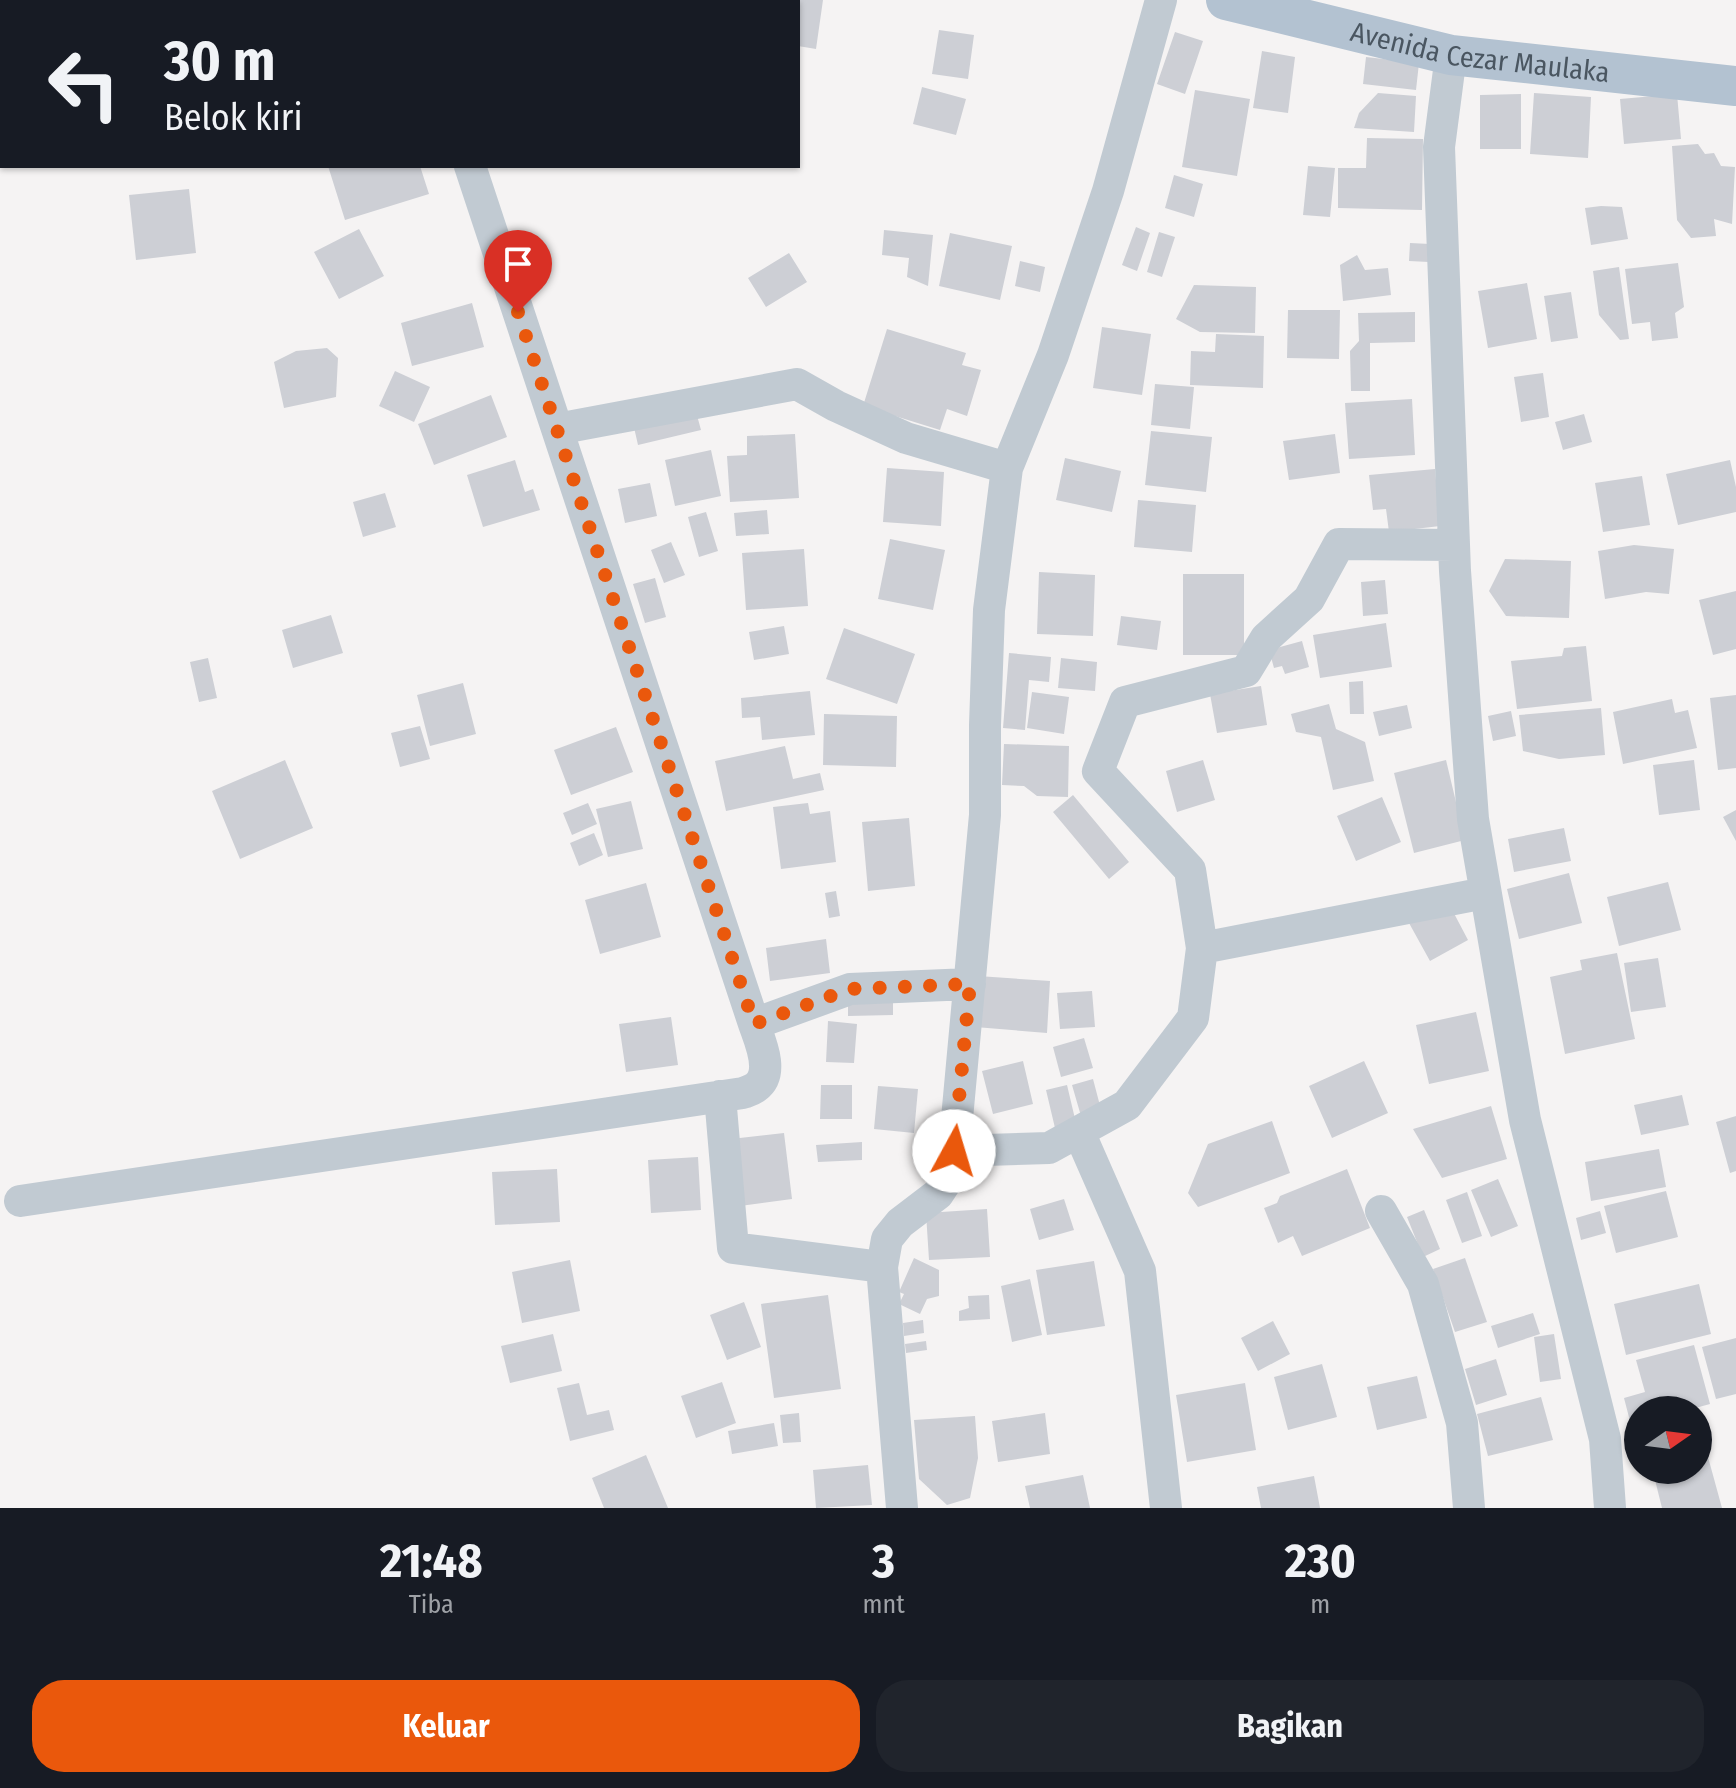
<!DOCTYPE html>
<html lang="id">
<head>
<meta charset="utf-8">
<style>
  :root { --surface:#171b24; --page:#20242c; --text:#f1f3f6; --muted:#9ea1a6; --accent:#ea580c }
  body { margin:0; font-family:"Fira Sans Condensed",sans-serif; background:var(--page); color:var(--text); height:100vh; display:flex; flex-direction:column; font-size:30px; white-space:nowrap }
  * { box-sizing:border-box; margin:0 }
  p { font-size:26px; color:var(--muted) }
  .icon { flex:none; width:44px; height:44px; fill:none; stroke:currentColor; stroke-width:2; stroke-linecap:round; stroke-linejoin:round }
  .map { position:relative; height:1508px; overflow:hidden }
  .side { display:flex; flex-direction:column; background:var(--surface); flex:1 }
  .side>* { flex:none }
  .guide { position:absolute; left:0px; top:0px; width:800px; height:168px; box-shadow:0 2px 6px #0004; background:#171b24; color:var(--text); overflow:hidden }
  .needle { width:52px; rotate:76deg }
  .fabs { position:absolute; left:1624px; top:1396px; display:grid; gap:16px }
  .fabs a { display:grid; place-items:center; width:88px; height:88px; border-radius:50%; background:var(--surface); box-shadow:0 2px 6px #0004; font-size:40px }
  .pin { position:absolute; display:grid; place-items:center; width:68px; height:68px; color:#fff; margin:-82px -34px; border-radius:50% 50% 50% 0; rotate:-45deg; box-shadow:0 0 8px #0007 }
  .pin .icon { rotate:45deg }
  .me { position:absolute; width:88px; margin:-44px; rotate:6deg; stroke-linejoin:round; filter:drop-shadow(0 0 6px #0008) }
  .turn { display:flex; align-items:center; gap:28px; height:168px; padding:0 32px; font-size:36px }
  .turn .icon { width:104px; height:104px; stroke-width:2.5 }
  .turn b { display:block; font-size:56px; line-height:68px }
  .eta { display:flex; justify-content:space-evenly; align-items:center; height:136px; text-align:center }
  .eta b { font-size:48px; font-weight:700; line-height:56px }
  .primary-button { display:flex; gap:16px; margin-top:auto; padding:16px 32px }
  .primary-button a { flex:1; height:92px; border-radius:32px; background:var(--accent); color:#fff; font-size:32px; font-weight:700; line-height:92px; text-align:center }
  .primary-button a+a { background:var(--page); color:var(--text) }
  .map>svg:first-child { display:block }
</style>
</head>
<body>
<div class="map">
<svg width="1736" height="1508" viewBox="0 0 1736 1508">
  <rect width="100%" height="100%" fill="#f5f3f3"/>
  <path fill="#cdcfd5" d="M798,0H823L816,49L798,46Z
    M939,30L974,35L968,79L932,74Z
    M1175,32L1203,41L1185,94L1157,84Z
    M1262,51L1295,57L1288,113L1253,108Z
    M1366,57L1419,63L1416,90L1363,84Z
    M922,87L966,99L956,135L913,124Z
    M1195,90L1250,99L1237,176L1182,167Z
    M1378,93L1416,96L1414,132L1354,128L1359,113Z
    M1534,93L1591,97L1588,158L1530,154Z
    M1521,94V149H1480V95Z
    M1677,94L1681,139L1624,144L1620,99Z
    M1367,138L1423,139L1422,210L1338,208V168H1366Z
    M1698,144L1705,154L1714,153L1721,166L1735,167L1732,224L1714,219L1716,236L1691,238L1677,220L1672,146Z
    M328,166H420L429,194L345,220Z
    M1308,166L1335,168L1330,217L1303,215Z
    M1174,175L1203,184L1194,217L1165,208Z
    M189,189L196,253L136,260L129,195Z
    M1601,206L1622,207L1628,239L1591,245L1585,208Z
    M1136,227L1150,233L1137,271L1122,265Z
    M359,229L384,276L339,299L314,252Z
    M884,230L933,235L928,286L907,277L909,258L882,255Z
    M1159,232L1175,237L1162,277L1147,272Z
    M950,233L1012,246L1000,300L939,286Z
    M1410,243L1430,244L1429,262L1409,261Z
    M789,253L807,282L766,307L748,278Z
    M1357,255L1365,270L1388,268L1391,295L1343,301L1340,265Z
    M1020,261L1045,267L1040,292L1015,286Z
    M1678,263L1684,307L1675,313L1678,338L1652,341L1650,322L1632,324L1625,269Z
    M1619,267L1629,339L1620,340L1599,315L1593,271Z
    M1527,283L1537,339L1488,348L1478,291Z
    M1194,285L1256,287L1255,333L1200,332L1176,319Z
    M1571,292L1578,338L1551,342L1544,296Z
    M472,303L484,347L412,366L401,323Z
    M1288,310H1340L1339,359L1287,358Z
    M1415,312V342L1370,343V391H1351L1350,351L1359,341L1358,313Z
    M1102,327L1151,334L1142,395L1093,388Z
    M887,329L966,353L962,365L981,370L967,416L947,409L940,430L863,406Z
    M1216,334L1264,336L1263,388L1190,385L1191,351L1215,352Z
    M327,348L338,358L336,397L284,408L274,362L296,351Z
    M395,371L430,387L414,422L379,406Z
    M1543,373L1549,417L1521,422L1514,377Z
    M1155,384L1194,387L1190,429L1151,425Z
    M491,395L507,437L434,465L418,424Z
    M1412,399L1415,455L1349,459L1345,403Z
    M695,408L701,430L638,445L633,423Z
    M1584,414L1592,442L1563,450L1555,422Z
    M1151,431L1212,437L1206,492L1145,485Z
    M795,434L799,498L730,502L727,456L747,455V436Z
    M1335,434L1340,473L1289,480L1283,441Z
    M711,450L721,496L675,506L665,460Z
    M1065,458L1121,471L1112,512L1056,500Z
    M515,460L525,492L533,489L540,510L483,527L467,475Z
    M1730,460L1736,487V512L1678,525L1666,474Z
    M887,468L944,472L941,526L883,522Z
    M1435,469L1440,526L1389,532L1386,509L1373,510L1369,475Z
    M1642,476L1650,525L1603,532L1595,483Z
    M650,483L657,516L625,523L618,489Z
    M385,493L396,527L363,537L353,502Z
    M1138,500L1196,505L1192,552L1134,547Z
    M767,510L769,534L736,536L734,513Z
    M706,512L718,551L699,557L688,517Z
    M890,539L945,550L933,610L878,599Z
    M671,542L685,575L664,583L651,550Z
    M1634,545L1674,549L1669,594L1646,592L1605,599L1598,551Z
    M804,549L808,606L746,610L742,553Z
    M1505,559L1571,561L1569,618L1506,616L1489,591Z
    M1039,572L1095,575L1093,636L1037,634Z
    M1183,574H1244V655H1183Z
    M655,578L666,617L645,623L633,584Z
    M1385,580L1388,614L1363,616L1361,582Z
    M1736,591V649L1713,655L1699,600Z
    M331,615L343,653L293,668L282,630Z
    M1121,616L1161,621L1157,650L1117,645Z
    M1386,623L1392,667L1320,678L1313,635Z
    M784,626L789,654L754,660L749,632Z
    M844,628L915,654L897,704L826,679Z
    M1302,641L1309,667L1285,674L1282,666L1274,668L1269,650Z
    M1586,646L1592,701L1517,709L1511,661L1562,656L1564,648Z
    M1009,653L1051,657L1049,682L1029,680L1025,730L1003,728Z
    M208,658L217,698L199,702L190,662Z
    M1061,658L1097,662L1095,691L1058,688Z
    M1363,681L1364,714H1350L1349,682Z
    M463,683L476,734L430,746L417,695Z
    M1261,686L1267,725L1217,733L1210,694Z
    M810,691L815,735L762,740L760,717L742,718L741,698Z
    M1032,692L1069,697L1064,734L1027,728Z
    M1736,695V768L1718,770L1710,698Z
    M1672,699L1675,713L1688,710L1697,748L1623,764L1613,712Z
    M1329,704L1336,729L1365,742L1374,781L1333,790L1321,737L1296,732L1291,714Z
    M1407,705L1412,728L1379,736L1373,712Z
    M1601,708L1605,755L1559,759L1523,751L1519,715Z
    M1511,711L1516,736L1493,741L1488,716Z
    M824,714L897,716L896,767L823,765Z
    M420,726L430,759L400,767L391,733Z
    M616,727L633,772L571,795L554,750Z
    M1004,744L1069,746L1068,797L1037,796L1024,786L1002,785Z
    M785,746L793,779L820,773L824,790L726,811L715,761Z
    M285,760L313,828L240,859L212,791Z
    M1203,760L1215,800L1177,812L1166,771Z
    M1446,760L1465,840L1414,853L1394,773Z
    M1694,760L1700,810L1659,815L1653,765Z
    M1073,795L1129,862L1109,879L1053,812Z
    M1382,797L1401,842L1356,861L1337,816Z
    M631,801L643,849L608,857L596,809Z
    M588,803L597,824L572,835L563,813Z
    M808,803L810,814L830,811L836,862L781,869L773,807Z
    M1736,810V841L1723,817Z
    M909,818L915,886L868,891L862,822Z
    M1564,828L1571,861L1514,872L1508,839Z
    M594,833L603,855L579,866L570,843Z
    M1569,873L1582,923L1519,939L1507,889Z
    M1668,882L1681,930L1619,946L1607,897Z
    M646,883L661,937L600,954L585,900Z
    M836,891L840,916L829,918L825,893Z
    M1448,902L1468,940L1430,961L1409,923Z
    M826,939L830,973L770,981L766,948Z
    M1617,953L1635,1039L1565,1054L1550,977L1582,970L1580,960Z
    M1658,958L1666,1007L1631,1012L1624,963Z
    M978,976L1050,981L1047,1033L975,1027Z
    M1092,991L1095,1027L1060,1029L1057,993Z
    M893,992V1015L848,1016V993Z
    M1476,1012L1489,1071L1429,1084L1416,1025Z
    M671,1017L678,1065L626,1072L619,1024Z
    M828,1021L857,1024L854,1063L826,1062Z
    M1084,1038L1093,1068L1061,1077L1053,1047Z
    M1023,1061L1033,1104L993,1114L982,1071Z
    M1364,1061L1388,1113L1332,1138L1309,1086Z
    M1093,1079L1103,1117L1083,1123L1072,1085Z
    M821,1085H852V1119H820Z
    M1067,1085L1076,1123L1055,1128L1046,1090Z
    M878,1086L918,1089L914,1133L874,1129Z
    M1682,1095L1689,1125L1641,1135L1634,1105Z
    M1491,1106L1507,1159L1442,1178L1413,1129Z
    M1736,1116V1171L1730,1173L1716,1122Z
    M1272,1121L1290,1173L1198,1207L1188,1193L1208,1144Z
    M784,1133L792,1199L740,1206L731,1139Z
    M862,1142V1160L818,1162L816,1145Z
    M1659,1149L1666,1187L1591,1201L1585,1162Z
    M698,1157L701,1210L651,1213L648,1160Z
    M557,1169L560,1222L495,1225L492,1172Z
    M1347,1169L1370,1228L1302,1256L1293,1236L1278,1243L1264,1208L1277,1203L1280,1196Z
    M1498,1179L1518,1226L1491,1237L1471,1190Z
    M1666,1191L1678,1237L1616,1253L1604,1206Z
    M1467,1192L1482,1236L1462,1243L1446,1200Z
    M1064,1199L1074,1230L1039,1240L1030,1209Z
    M987,1209L990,1257L929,1260L926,1213Z
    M1424,1210L1440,1249L1423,1257L1407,1217Z
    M1600,1211L1606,1233L1581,1240L1576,1218Z
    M914,1258L939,1270V1296L927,1299L920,1314L899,1304L904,1294L899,1292Z
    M1465,1258L1487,1322L1455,1332L1433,1269Z
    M570,1260L580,1311L522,1323L512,1272Z
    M1094,1261L1105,1326L1047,1335L1036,1270Z
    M1030,1279L1042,1335L1012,1342L1001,1286Z
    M1699,1284L1711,1334L1626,1355L1614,1304Z
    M828,1295L841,1389L774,1398L761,1304Z
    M989,1295L990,1319L959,1321V1311L969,1308L968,1296Z
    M744,1302L761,1347L727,1360L710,1315Z
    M1533,1313L1540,1334L1498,1348L1491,1326Z
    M923,1320L924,1333L904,1336L903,1323Z
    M1273,1321L1290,1354L1258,1371L1241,1338Z
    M553,1334L562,1371L510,1383L501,1346Z
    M1554,1334L1561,1379L1540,1382L1534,1337Z
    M1736,1338V1394L1716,1399L1702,1347Z
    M926,1341L927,1350L906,1353L905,1344Z
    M1694,1345L1710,1404L1688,1410H1638V1423L1631,1425L1624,1398L1645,1392L1636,1360Z
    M1496,1359L1507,1395L1476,1405L1465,1369Z
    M1322,1364L1337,1417L1288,1430L1274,1377Z
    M1417,1376L1427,1418L1377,1430L1367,1387Z
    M722,1382L736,1423L696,1438L681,1396Z
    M579,1383L587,1415L609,1410L614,1430L570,1441L557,1388Z
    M1245,1383L1256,1450L1187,1462L1176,1395Z
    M1541,1397L1553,1440L1488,1456L1477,1414Z
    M799,1413L801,1442L783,1443L780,1415Z
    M1045,1413L1050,1454L998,1462L992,1421Z
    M975,1416L978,1458L970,1498L947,1505L919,1479L914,1420Z
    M774,1423L778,1446L732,1454L728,1431Z
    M646,1455L668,1508H604L592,1478Z
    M1708,1457L1722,1508H1662L1653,1472L1661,1470H1698V1460Z
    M868,1465L872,1505L816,1508L813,1470Z
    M1083,1475L1090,1508H1030L1025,1486Z
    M1314,1476L1320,1508H1261L1257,1487Z"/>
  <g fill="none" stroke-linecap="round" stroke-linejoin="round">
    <path stroke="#c1cad2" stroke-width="32" d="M415,0V2
      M1451,55L1439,147L1455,571L1473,819L1525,1120L1605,1439L1610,1508
      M557,429L797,384L836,406L906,438L1007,468
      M1202,948L1485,893
      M754,1024L850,989L970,984
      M720,1096L733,1248L882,1267
      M1079,1132L1140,1271L1166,1508
      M954,1151L1049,1148L1127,1105L1193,1018L1202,948L1190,870L1098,771L1125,702L1246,671L1266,638L1309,599L1339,544L1454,545
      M20,1201L743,1093C748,1091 752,1090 756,1087C775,1073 760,1041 754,1024L470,166
      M1381,1211L1423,1284L1462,1423L1469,1508
      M902,1508L882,1267L887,1239L900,1223L938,1194L949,1177L954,1151L985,815V725L989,610L1007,468L1053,355L1108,191L1161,0"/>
    <path stroke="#b3c2d1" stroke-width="40" id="s1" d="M1226,0L1451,55L1736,86"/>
  </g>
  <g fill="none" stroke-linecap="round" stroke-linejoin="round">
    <path stroke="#ea580c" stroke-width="14" stroke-dasharray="0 25.2" d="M518,312L754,1024L850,989L970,984L954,1151"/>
  </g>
  <g text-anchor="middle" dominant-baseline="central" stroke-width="8" stroke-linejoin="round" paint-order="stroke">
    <g font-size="28" fill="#4a5661" stroke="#fff">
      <text stroke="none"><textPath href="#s1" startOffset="260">Avenida Cezar Maulaka</textPath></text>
    </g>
  </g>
</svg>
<div class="fabs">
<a><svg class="needle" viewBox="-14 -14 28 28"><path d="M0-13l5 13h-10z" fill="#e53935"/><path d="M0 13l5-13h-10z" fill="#9ea1a6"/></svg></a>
</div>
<div class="pin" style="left:518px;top:312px;background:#d93025"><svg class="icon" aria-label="arrive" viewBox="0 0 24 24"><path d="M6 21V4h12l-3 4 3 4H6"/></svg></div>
<svg class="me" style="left:954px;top:1151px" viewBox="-20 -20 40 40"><circle r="19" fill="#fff"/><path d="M0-13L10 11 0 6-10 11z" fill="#ea580c"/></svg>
<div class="guide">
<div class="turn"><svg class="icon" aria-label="left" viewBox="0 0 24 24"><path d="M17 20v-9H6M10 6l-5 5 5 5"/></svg><div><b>30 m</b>Belok kiri</div></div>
</div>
</div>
<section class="side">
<div class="eta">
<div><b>21:48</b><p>Tiba</p></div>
<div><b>3</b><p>mnt</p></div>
<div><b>230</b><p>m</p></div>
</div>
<div class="primary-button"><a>Keluar</a><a>Bagikan</a></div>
</section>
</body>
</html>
